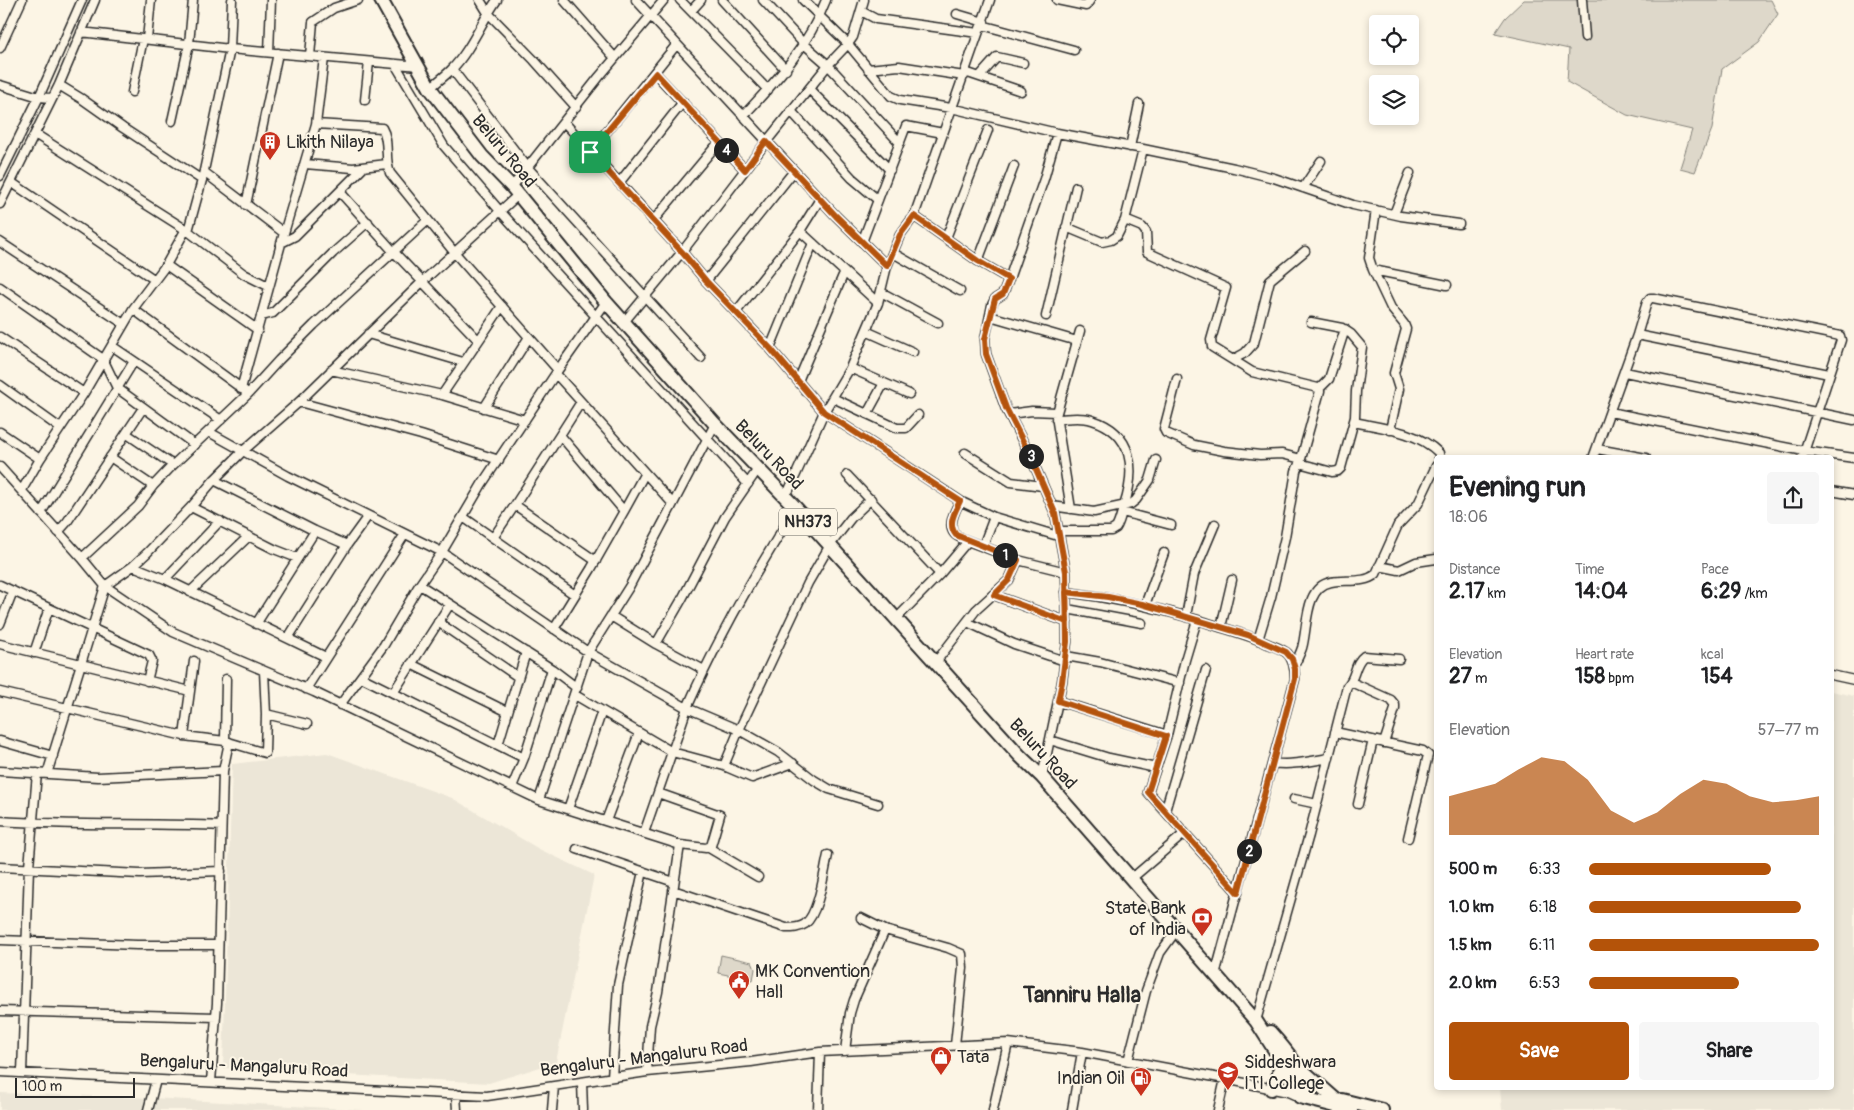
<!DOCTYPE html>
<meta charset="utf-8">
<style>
:root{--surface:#fff;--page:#f6f6f6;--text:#202124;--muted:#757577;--accent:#b45309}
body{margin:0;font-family:Pangolin,sans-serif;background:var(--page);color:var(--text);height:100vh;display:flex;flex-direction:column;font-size:19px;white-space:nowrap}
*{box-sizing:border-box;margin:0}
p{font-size:16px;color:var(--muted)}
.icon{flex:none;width:28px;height:28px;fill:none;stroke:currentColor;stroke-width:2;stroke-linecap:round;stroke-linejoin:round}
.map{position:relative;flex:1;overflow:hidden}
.side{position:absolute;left:1434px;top:455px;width:400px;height:635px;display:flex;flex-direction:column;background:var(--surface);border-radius:5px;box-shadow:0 2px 8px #0003}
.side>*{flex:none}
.tools{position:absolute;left:1369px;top:15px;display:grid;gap:10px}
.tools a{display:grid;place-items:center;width:50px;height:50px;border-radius:5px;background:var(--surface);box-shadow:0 2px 8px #0003;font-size:25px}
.scale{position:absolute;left:15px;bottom:12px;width:120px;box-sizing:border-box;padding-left:5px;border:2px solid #2b2b2b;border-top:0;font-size:14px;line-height:18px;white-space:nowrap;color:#2b2b2b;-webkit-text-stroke:4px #fcf5e5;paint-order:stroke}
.pin{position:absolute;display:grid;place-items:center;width:42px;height:42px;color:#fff;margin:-21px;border-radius:10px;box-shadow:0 2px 8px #0006}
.km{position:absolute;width:25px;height:25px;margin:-12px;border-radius:50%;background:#222;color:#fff;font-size:14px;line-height:25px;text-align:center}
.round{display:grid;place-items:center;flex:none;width:52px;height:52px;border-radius:5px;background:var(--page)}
.overview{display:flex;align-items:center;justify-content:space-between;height:85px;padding:0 15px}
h1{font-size:28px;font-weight:700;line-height:38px}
.figures{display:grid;grid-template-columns:repeat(3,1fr);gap:8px;height:85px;padding:5px 15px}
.figures div{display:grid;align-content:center}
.figures b{font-size:21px;font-weight:700}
.figures small{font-size:14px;font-weight:400}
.figures p{font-size:14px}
.chart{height:140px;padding:10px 15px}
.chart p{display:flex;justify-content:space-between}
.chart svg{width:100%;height:90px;margin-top:5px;fill:var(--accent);opacity:.7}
.button{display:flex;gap:10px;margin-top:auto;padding:10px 15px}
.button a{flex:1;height:58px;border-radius:5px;background:var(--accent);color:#fff;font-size:20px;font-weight:700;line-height:58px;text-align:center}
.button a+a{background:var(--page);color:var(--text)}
ul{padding:0 15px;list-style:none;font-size:16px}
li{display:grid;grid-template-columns:80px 60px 1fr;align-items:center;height:38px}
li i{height:12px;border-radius:6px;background:var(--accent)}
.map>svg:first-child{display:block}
.built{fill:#ece6d7}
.green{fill:#ded8ca;stroke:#84827a}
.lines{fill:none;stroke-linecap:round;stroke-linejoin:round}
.minor-casing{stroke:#2b2b2b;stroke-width:11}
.highway-casing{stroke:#2b2b2b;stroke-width:16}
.minor{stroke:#fcf5e5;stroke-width:8}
.highway{stroke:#fcf5e5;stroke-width:12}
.route-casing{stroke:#fff;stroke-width:10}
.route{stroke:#b45309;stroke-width:6}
.labels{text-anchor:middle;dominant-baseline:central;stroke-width:4;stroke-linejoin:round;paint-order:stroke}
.shield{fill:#fcf5e5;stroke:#6a6863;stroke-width:1}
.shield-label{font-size:16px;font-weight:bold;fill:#2b2b2b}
.poi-label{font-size:18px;fill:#2b2b2b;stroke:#fcf5e5;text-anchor:start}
.street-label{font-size:18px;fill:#2b2b2b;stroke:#fcf5e5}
.district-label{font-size:22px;font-weight:bold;fill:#2b2b2b;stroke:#fcf5e5}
</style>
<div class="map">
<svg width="1854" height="1110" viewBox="0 0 1854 1110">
<rect width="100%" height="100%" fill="#fcf5e5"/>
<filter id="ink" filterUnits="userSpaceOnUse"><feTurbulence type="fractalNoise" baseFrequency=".02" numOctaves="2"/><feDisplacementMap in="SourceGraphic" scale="10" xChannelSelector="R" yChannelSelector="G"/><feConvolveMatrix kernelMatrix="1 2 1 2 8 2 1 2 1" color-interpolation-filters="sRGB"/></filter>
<g filter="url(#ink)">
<path class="built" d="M1831,691L1854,696V1110H1502L1500,1088H1831Z
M327,753L452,798L539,849L594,875L556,1062L489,1083L223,1068L232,764Z
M0,1093L152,1098L365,1110H0Z"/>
<path class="green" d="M1524,0H1771L1778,14L1759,42L1722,69L1712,129L1695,172L1680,168L1692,130L1627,115L1567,82L1569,49L1495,33L1505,18Z
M721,955L752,962L755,969L753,980L718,973Z"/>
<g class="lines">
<g class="minor-casing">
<path id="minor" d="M480,0L488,13L534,60L576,107
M564,0L615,58
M636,0L836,216L887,266
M680,0L768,90
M722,0L786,70
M763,0L804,44L828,65L900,143
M803,0L848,44L891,96L900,100L951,108L1057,133L1143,149L1234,168L1274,178L1353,205L1401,216L1459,224
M1057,0L1086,6L1090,0
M1582,0L1585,37
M691,11L701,0
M861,11L876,19L978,33
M957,14L984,22
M982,25L1074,50
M81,32L230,49L419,66
M147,39L151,0
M0,48L22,0
M269,52L271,0
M310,56L313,22L334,8L358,0
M395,64L444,146L500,211L748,484
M452,69L528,168L701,358
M868,69L899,66L964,76
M965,72L1021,91
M655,73L745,170
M980,76L997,57L1023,63
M0,85L39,97L52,98
M59,85L82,99L123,128L202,180
M430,88C437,82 445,76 451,70C471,50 481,22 497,0
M809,89L890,170
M132,92L143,39
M365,100L369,62
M791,111L852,178L878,200
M743,116C777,80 808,47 826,0
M172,121L189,44L193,0
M564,122L682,252L706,281L770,348L824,412L962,502L994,517L1058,536
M316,124L382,128C390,141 384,159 390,173L428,220
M35,134L188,231L244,274L268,286
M1130,147L1139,104
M590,152L677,44
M305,164L353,168L387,164
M204,172L284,233L316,124L324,58
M0,176L39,97L82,0
M11,182L155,280
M619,183L683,102
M512,187L599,77L664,0
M1303,188L1321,161
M340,192L393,251L478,340
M0,204L59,85L95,0
M246,205L278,53
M1376,210L1369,258L1373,270L1447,285
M1394,214L1410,173
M914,216L978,261L1009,279
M1125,220L1142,227L1146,232L1147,252L1226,288L1211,340L1212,347L1252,372L1318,388L1320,391L1301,459L1296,471L1285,537L1271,597L1258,640
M653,221L719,142
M1066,227L1102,242L1111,240L1117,236L1125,220L1143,149
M188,231L202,180L230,49L232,0
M800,231L820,199
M946,238L988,130
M0,242L124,324
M862,242L906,126L943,133
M281,243L295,236L364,167
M893,253L960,291
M978,261L1014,166
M166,265L258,330
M1373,270L1391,308L1404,324L1406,329L1394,373L1399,389L1390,430
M706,281L794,171
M0,287L103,359L117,388L195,445
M881,292L938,323
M133,309L245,391
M736,312L800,231L878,303
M261,316L273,313L333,253L368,222
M990,316L1077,341
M1046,316L1076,187
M624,322L682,252L767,141L828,65L848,44L853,37L864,0
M866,331L913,352
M368,334L463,362
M1637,335L1829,374
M0,337L84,393
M112,346L221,420
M770,348L813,243
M1234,359L1245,353L1254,343L1270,280L1305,251
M850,368L909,394
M331,370L442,395L525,420
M558,370L454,252L428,220L314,325L279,360L248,394L173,465L153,486L138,506L82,558L105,586L173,632L314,692L539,800L680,845L658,992L650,1026L647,1072
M1625,372L1854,420
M556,374L673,504L715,424
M1177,379L1164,429L1166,433L1194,445L1224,451L1260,455L1282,454L1301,459
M798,381L844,273
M0,385L60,428
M241,389L284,233
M1319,389L1329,379L1345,329
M442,395L502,306
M833,398L897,428H906L918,415
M299,402L421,435L499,460
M484,408L529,337
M1610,412L1804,451L1854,458
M867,414L884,383
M1009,414L1032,411L1056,412
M1056,419C1067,419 1081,416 1092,420C1134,433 1136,470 1124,506C1121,513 1120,522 1116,528L1111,531H1057
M1354,422C1382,428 1417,431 1439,453V458
M0,432L40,459
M209,432L243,451L299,402L423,281L518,195
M127,434L173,465
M1597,449L1646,458
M965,453L1011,482L1043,486
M110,457L153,486
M1593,458L1637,335L1647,302L1650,298H1653L1840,336L1841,340L1802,458
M1299,463L1332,472L1338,471L1341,468L1355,417L1356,391L1362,347L1351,334L1342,328L1311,322
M0,467L82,558
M847,475L940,574
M214,480L315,531L347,545
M22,490L40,459L84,393L133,309L166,265L186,229
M1831,491L1854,495
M783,495L789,490L824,412L850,368L878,303L887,266L900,235L914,216L990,0
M960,501C956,509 947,524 954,533C956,537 964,539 968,541
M515,505L560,435
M1052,506L1094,512L1131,504L1136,500L1150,480L1156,460
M191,507L274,549L297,558
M1071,509L1056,416L1080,331
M624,511L645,473
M1122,512L1171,525
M41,513L134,361
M463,517L575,595
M58,532L67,522L143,408
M493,538L515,505L596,561
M983,546L994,517
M133,566L165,579L326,657
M1379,566L1399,570L1416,562L1436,559
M165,579L220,521
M0,585L149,655L152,661L147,681
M420,585L552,669L577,688
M190,592L249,536
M1066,592C1115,598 1159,608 1205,622C1225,629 1245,634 1264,642C1271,646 1282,648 1288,654C1294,661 1295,670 1295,679L1215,975
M994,595L1067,622
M1145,605L1164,553
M1067,609L1142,623
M611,616L656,644L704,670
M1186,616L1194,574L1215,524
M896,619L940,574L968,541L1018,560L1066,572
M1197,620L1185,660L1167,735L1148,792L1238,893
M438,622L518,677
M967,622L1014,644L1065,661
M0,624L13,591
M256,624L315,531
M1221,627L1232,580
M554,629L591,569L624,511L560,435L581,402
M288,638L347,545L368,516
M0,644L190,691
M656,644L682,599L725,517L758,469
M34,653L49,608
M1066,656L1100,662L1180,683
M935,663L976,610L1009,580L1018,560
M411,664L508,712
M1294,666C1297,660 1300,654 1302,648C1308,628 1304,587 1331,582C1346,579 1364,584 1376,574L1398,525L1418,504L1436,466
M1831,675L1854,680
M361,677L524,758
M226,679L225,741L265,753L266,714L264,671
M1351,682L1391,700L1395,705V709L1384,743
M306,689L405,534
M0,692L184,736L225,741
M393,693L450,604
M575,695L672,752L687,708L739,730L778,752L814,780L829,789L878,804
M1058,701L1167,735
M340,705L384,645L418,587L442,552L482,484L558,370L606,302
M266,714L307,724
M1335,732L1423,751L1428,755L1408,838
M184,736L194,661
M1050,740L1109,758L1156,768
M0,741L53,756
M498,745L526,652
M1273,763C1291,766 1311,761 1329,758
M724,766L739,730L808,583L830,545L851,518L871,499
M0,771L98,777L223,771L217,1003L211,1082
M223,771L229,742
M47,774L105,586L133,566L147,553L191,507L214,480L243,451L288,476L442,552L588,652L687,708C717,640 756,571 796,508
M1042,777L1062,682L1067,642L1066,572L1055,513L1029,453L1006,409L986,354L985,339L992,305L995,299L1003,294L1009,279L1044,179L1057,133
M512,787L524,758L552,669
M658,793L720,815L711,846L706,848L680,845
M1294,799L1317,804
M539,800L588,652L629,587L673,504
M1358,804L1373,740
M568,809L602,711
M1165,811L1206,670
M0,821C73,826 147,823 221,826
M606,821L639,733
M644,833L672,752L724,766L752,778L793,763
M709,848L758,877
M577,849L674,882
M0,867L140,874L221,871
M1131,879L1185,833
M673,890L786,928C793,928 799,928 805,924C819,913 824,872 828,855
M861,918L885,930L948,948L962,954L963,968L955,1045
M0,940L137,945H218
M0,1011L216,1017
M1256,1021L1309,835L1347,686C1356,678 1354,663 1364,656L1399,659
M845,1051L850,1013L854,1000L885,930
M1128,1061L1146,991L1160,953L1176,931
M0,1072L487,1096L647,1072L751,1062L820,1052L1008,1043L1082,1052L1225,1079L1288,1092L1299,1097
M22,1073L29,867L37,773
M612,1077L618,985L643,871
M582,1082L583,1110
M456,1094L457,1110
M148,1110L156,1080
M552,1110L554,1086
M818,1110L820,1052
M993,1110L1008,1043
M1072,1110L1082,1052
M1218,1110L1225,1079"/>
</g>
<g class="highway-casing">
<path id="highway" d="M381,0L430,88L482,156L512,187L606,302L715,424L796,508L1020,756L1042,777L1256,1021L1281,1060L1300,1097L1351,1110
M1270,1032C1288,1052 1304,1071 1309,1099
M1300,1068L1334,1098
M1271,1089L1278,1079L1281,1060
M1342,1100L1382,1110"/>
</g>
<use href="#minor" class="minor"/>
<use href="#highway" class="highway"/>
</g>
</g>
<g class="lines" filter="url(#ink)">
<g class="route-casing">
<path id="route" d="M590,152L682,252L706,281L770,348L824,412L960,501C955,512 947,524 956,535L1018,560L1009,580L994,595L1067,622L1066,592L1108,597L1142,604L1248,635L1286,652L1292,659L1295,669V679L1238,893L1148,792L1166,736L1058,701L1062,682L1067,642L1066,572L1055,513L1029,453L1006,408L986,354L985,339L995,299L1003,294L1009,279L978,261L914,216L900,235L887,266L836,216L766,141L745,170L656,73L590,152"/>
</g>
<use href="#route" class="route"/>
</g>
<defs>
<g id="building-pin" transform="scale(1.125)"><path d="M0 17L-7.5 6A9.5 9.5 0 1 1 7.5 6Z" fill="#c8321e" stroke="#fcf5e5"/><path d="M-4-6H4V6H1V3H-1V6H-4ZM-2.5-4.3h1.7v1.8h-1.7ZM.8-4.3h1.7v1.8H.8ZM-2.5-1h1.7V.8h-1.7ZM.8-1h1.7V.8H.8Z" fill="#fff"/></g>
<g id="bank-pin" transform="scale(1.125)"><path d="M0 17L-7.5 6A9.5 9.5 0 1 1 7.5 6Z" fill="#c8321e" stroke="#fcf5e5"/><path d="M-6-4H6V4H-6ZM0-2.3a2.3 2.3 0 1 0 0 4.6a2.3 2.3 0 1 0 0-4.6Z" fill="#fff"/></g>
<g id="civic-pin" transform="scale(1.125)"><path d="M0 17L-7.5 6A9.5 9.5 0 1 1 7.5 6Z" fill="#c8321e" stroke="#fcf5e5"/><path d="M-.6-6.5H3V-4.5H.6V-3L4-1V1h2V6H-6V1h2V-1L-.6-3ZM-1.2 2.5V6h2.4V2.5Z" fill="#fff"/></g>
<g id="shop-pin" transform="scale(1.125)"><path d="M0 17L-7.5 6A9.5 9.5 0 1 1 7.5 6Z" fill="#c8321e" stroke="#fcf5e5"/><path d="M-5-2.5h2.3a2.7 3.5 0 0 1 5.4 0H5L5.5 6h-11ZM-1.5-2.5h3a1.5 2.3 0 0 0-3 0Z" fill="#fff"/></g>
<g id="university-pin" transform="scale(1.125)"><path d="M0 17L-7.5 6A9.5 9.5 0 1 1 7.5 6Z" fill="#c8321e" stroke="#fcf5e5"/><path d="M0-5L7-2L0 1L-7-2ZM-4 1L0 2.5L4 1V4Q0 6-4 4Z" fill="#fff"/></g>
<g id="fuel-pin" transform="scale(1.125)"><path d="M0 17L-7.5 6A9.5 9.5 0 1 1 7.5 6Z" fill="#c8321e" stroke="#fcf5e5"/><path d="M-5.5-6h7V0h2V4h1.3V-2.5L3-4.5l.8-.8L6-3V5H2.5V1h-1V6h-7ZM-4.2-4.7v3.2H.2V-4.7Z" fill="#fff"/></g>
</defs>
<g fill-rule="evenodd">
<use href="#building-pin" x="270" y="142"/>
<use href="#bank-pin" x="1202" y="918"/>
<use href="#civic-pin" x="739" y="981"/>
<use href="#shop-pin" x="941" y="1057"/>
<use href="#university-pin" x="1228" y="1072"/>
<use href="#fuel-pin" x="1141" y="1078"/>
</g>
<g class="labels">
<rect class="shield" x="779" y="508.5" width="58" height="27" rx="4"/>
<g class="shield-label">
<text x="808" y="522">NH373</text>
</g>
<g class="poi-label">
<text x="286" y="142">Likith Nilaya</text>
<text x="1186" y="908" text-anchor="end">State Bank<tspan x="1186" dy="21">of India</tspan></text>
<text x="755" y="971">MK Convention<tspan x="755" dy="21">Hall</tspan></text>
<text x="957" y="1057">Tata</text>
<text x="1244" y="1062">Siddeshwara<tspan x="1244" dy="21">ITI College</tspan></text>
<text x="1125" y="1078" text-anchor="end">Indian Oil</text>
</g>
<g class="street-label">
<text transform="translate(504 151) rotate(50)">Beluru Road</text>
<text transform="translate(769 455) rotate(46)">Beluru Road</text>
<text transform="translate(1043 754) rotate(47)">Beluru Road</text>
<text transform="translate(644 1058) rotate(-7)">Bengaluru - Mangaluru Road</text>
<text transform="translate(244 1066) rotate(3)">Bengaluru - Mangaluru Road</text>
</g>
<g class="district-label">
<text x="1082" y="995">Tanniru Halla</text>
</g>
</g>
</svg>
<div class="tools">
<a><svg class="icon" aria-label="locate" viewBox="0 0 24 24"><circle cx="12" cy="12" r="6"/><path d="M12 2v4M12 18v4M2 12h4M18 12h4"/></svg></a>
<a><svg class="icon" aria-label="layers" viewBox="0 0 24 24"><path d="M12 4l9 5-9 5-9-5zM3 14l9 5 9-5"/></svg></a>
</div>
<div class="scale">100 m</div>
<div class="pin" style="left:590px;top:152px;background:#1e9e55"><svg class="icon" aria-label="arrive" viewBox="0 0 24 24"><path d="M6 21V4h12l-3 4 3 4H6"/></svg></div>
<b class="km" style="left:1005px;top:555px">1</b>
<b class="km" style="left:1249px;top:851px">2</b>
<b class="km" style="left:1031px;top:456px">3</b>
<b class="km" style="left:726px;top:150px">4</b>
<section class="side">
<div class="overview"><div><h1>Evening run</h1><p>18:06</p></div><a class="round"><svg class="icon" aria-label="share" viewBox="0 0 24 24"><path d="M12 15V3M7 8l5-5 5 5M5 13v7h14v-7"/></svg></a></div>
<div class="figures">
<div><p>Distance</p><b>2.17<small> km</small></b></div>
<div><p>Time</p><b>14:04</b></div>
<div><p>Pace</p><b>6:29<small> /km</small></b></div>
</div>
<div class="figures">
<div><p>Elevation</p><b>27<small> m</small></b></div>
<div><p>Heart rate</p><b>158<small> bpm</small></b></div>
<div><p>kcal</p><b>154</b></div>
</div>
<div class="chart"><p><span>Elevation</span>57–77 m</p>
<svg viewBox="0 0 160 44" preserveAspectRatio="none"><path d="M0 44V25L10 22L20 19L30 12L40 6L50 8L60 17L70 32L80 38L90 33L100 24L110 17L120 19L130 25L140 28L150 27L160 25V44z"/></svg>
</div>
<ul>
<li><b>500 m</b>6:33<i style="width:79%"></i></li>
<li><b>1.0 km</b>6:18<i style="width:92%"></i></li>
<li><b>1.5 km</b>6:11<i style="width:100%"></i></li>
<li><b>2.0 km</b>6:53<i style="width:65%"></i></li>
</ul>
<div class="button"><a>Save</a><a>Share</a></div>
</section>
</div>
